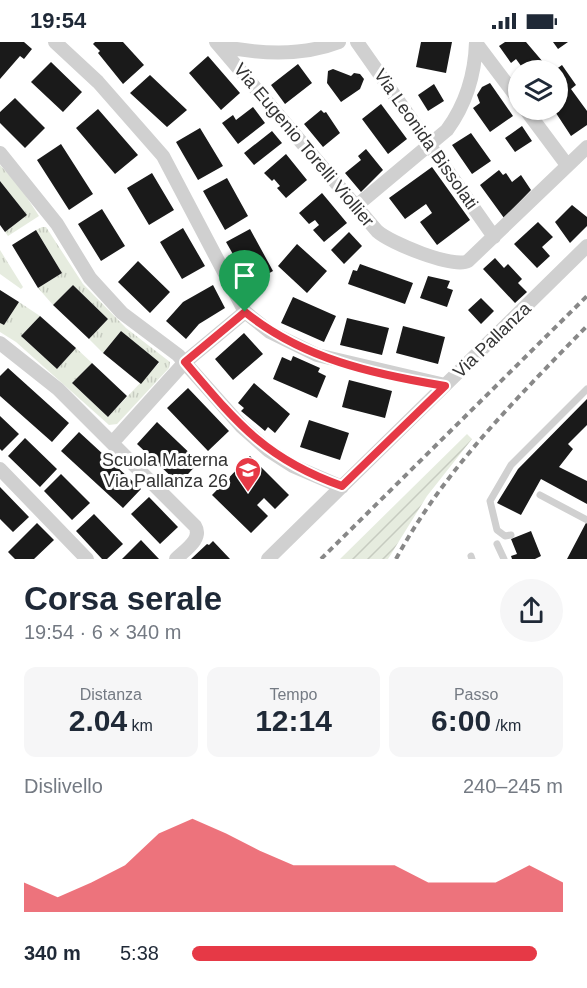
<!DOCTYPE html>
<html lang="it">
<meta charset="utf-8">
<style>
:root{--surface:#fff;--page:#f6f6f7;--text:#1f2937;--muted:#747a83;--accent:#e63946}
body{margin:0;font-family:Helvetica,sans-serif;background:var(--page);color:var(--text);height:100vh;display:flex;flex-direction:column;font-size:22px;white-space:nowrap}
*{box-sizing:border-box;margin:0}
p{font-size:20px;color:var(--muted)}
.icon{flex:none;width:33px;height:33px;fill:none;stroke:currentColor;stroke-width:2;stroke-linecap:round;stroke-linejoin:round}
.map{position:relative;height:517px;overflow:hidden}
.sheet{display:flex;flex-direction:column;background:var(--surface);flex:1}
.sheet>*{flex:none}
.controls{position:absolute;left:508px;top:18px;display:grid;gap:12px}
.controls a{display:grid;place-items:center;width:60px;height:60px;border-radius:50%;background:var(--surface);box-shadow:0 2px 4px #0004;font-size:30px}
.pin{position:absolute;display:grid;place-items:center;width:51px;height:51px;color:#fff;margin:-62px -26px;border-radius:50% 50% 50% 0;rotate:-45deg;box-shadow:0 0 6px #0007}
.pin .icon{rotate:45deg}
.round{display:grid;place-items:center;flex:none;width:63px;height:63px;border-radius:32px;background:var(--page)}
.headline{display:flex;align-items:center;justify-content:space-between;height:102px;padding:0 24px}
h1{font-size:33px;font-weight:800;line-height:45px}
.figures{display:grid;grid-template-columns:repeat(3,1fr);gap:9px;height:102px;padding:6px 24px}
.figures div{display:grid;align-content:center;border-radius:12px;background:var(--page);text-align:center}
.figures b{font-size:30px;font-weight:800}
.figures small{font-size:16px;font-weight:400}
.figures p{font-size:16px}
.chart{height:168px;padding:12px 24px}
.chart p{display:flex;justify-content:space-between}
.chart svg{width:100%;height:108px;margin-top:6px;fill:var(--accent);opacity:.7}
ul{padding:0 24px;list-style:none;font-size:20px}
li{display:grid;grid-template-columns:96px 72px 1fr;align-items:center;height:45px}
li i{height:15px;border-radius:8px;background:var(--accent)}
.status{display:flex;justify-content:space-between;align-items:center;height:42px;padding:0 30px;background:var(--surface);direction:ltr}
.status svg{height:16px;fill:currentColor}
.map>svg:first-child{display:block}
.grass{fill:url(#grass-tufts)}
.garden{fill:url(#garden-furrows)}
.building{fill:#1a1a1a}
.lines{fill:none;stroke-linecap:round;stroke-linejoin:round}
.service{stroke:#d0d0d0;stroke-width:7}
.minor{stroke:#d0d0d0;stroke-width:14}
.rail{stroke:#888;stroke-width:4;stroke-dasharray:6 4.5;stroke-linecap:butt}
.route-casing{stroke:#fff;stroke-width:12}
.route{stroke:#e63946;stroke-width:8}
.labels{text-anchor:middle;dominant-baseline:central;stroke-width:6;stroke-linejoin:round;paint-order:stroke}
.street-label{font-size:18px;fill:#333;stroke:#fff}
.poi-label{font-size:18px;fill:#333;stroke:#fff;text-anchor:end}
</style>
<div class="status"><b>19:54</b><svg viewBox="0 0 49 12"><path d="M0 12V9h3v3zM5 12V6h3v6zM10 12V3h3v9zM15 12V0h3v12zM26 1h20v11H26zM47 4h2v5h-2z"/></svg></div>
<div class="map">
<svg width="587" height="517" viewBox="0 0 587 517">
<defs>
<pattern id="grass-tufts" width="24" height="20" patternUnits="userSpaceOnUse" patternTransform="scale(1.5)"><rect width="24" height="20" fill="#e6ecdf"/><path d="M3 7l-1-3M5 7V3M7 7l1-3M15 17l-1-3M17 17v-4M19 17l1-3" fill="none" stroke="#c6cbc0"/></pattern>
<pattern id="garden-furrows" width="10" height="10" patternUnits="userSpaceOnUse" patternTransform="scale(1.5)"><rect width="10" height="10" fill="#e6ecdf"/><path d="M-1 1l2-2M0 10L10 0M9 11l2-2" fill="none" stroke="#c6cbc0"/></pattern>
</defs>
<rect width="100%" height="100%" fill="#fff"/>
<path class="grass" d="M0,123L20,145L39,174L8,194L5,190L27,173L0,139Z
M42,185H46L83,242L126,286L170,320L169,326L117,382L109,383L16,300L0,290V281L4,283L19,260L40,274L21,294L57,327L76,306L92,321L72,341L108,375L159,321L121,289L103,311L89,297L108,277L73,243L53,263L38,246L62,231L36,188Z
M0,208L23,245L21,247L0,232Z"/>
<path class="garden" d="M467,392L472,397L427,454L388,517H340Z"/>
<path class="building" d="M0,0H24L32,7L24,17L20,14L0,37Z
M95,0H123L144,23L123,42L98,11L100,9L93,2Z
M421,0H452L446,31L416,25Z
M505,0H526L543,20L531,28H524L516,17L511,21L499,4Z
M553,0H568L558,7Z
M208,14L240,51L221,68L189,31Z
M51,20L82,50L63,70L31,40Z
M298,22L312,41L285,62L271,43Z
M562,23L576,43L571,47L587,69V83L571,94L554,68H558V28H555Z
M333,27L351,34L354,31L360,32L364,37L360,47L341,60L327,41L328,29Z
M150,33L187,68L167,85L130,51Z
M490,41L513,74L490,90L473,66L480,61L477,53L482,45Z
M434,42L444,59L428,69L418,53Z
M15,56L45,86L25,106L0,81V70Z
M381,62L407,97L388,112L362,77Z
M253,65L265,81L238,102L222,81L233,73L236,78Z
M98,67L138,113L115,132L76,86Z
M321,68L324,71L326,70L340,91L323,105L304,82Z
M522,84L532,99L515,110L505,96Z
M200,86L223,124L198,138L176,100Z
M272,89L282,101L254,123L244,111Z
M471,91L491,119L472,132L452,103Z
M61,102L93,152L69,168L37,118Z
M366,107L383,128L361,150L345,131L361,118L358,114Z
M286,112L307,138L286,156L277,146L280,144L274,137L272,139L264,131Z
M432,125L470,178L437,203L420,180L432,171L426,162L405,177L389,156Z
M499,128L503,133L506,131L512,140L521,133L531,148L504,176L480,143Z
M152,131L174,168L149,183L127,146Z
M227,136L248,174L225,188L203,149Z
M0,139L27,173L5,190L0,183Z
M322,151L347,181L324,200L313,188L319,183L315,178L309,182L299,171Z
M572,163L587,175V184L570,201L555,180Z
M102,167L125,204L101,219L78,182Z
M538,180L553,195L542,205L550,214L537,226L514,202Z
M183,186L205,224L182,237L160,200Z
M250,187L273,229L250,242L226,200Z
M36,188L62,231L38,246L12,203Z
M349,190L362,204L344,222L331,208Z
M297,202L327,229L307,251L278,224Z
M495,216L504,226L508,222L522,237L518,241L527,250L515,261L483,227Z
M138,219L170,250L150,271L118,240Z
M360,222L413,241L405,262L348,242L353,228L357,229Z
M428,234L450,239L447,246L453,248L447,265L420,256Z
M73,243L108,277L89,297L53,263Z
M213,243L225,266L199,282L186,297L166,279L183,260Z
M0,248L19,260L4,283L0,281Z
M293,255L336,274L324,300L281,281Z
M481,256L494,269L481,282L468,268Z
M40,274L76,306L57,327L21,294Z
M347,276L389,286L382,313L340,303Z
M403,284L445,295L438,322L396,311Z
M121,289L159,320L141,342L103,311Z
M244,291L263,312L233,338L215,317Z
M293,314L320,326L318,330L326,334L317,356L273,337L282,315L291,319Z
M92,321L127,354L108,375L72,341Z
M8,326L69,381L52,400L0,354V334Z
M349,338L392,349L385,376L342,365Z
M254,341L290,372L275,391L268,385L265,389L241,369L244,366L238,361Z
M188,346L229,389L208,409L167,366Z
M587,357V383L568,402L573,407L559,425L587,439V462L541,437L521,473L497,461L518,427Z
M0,374L19,392L2,409L0,407Z
M309,378L349,391L340,418L300,405Z
M157,380L199,420L179,442L137,402Z
M79,390L141,447L123,466L61,409Z
M25,396L57,427L40,445L8,414Z
M250,414L289,453L275,467L264,456L257,463L268,474L251,491L212,453Z
M61,432L90,461L72,478L44,449Z
M0,445L29,475L13,490L0,477Z
M149,455L178,485L160,502L131,472Z
M94,472L123,502L107,517H102L76,489Z
M587,479V517H567Z
M37,481L54,498L34,517H15L8,510Z
M531,489L541,514L535,517H512L511,514L517,512L511,497Z
M141,498L159,517H122Z
M213,499L230,517H191L207,502L209,503Z"/>
<g class="lines">
<path class="service" d="M540,453L587,478
M511,493L505,494L497,488L490,459L511,423L587,347
M497,502L504,517
M471,514L472,517"/>
<path class="minor" d="M55,0L98,40L163,114L245,270L270,290L317,313L445,343
M216,0L377,189C390,201 454,227 468,219L587,105
M357,0L494,195
M476,1L519,58
M220,4C259,12 301,15 339,0
M526,68L567,123
M0,111L57,182L90,236L122,271L178,313L242,385L268,408L293,424L342,445
M355,165L447,88C466,62 475,32 476,0
M0,301L58,347L195,484C203,497 185,508 176,517
M112,401L185,320L245,270
M0,427L87,517
M268,517L587,204"/>
<path class="rail" d="M321,517L587,254
M396,517C444,428 517,356 587,284"/>
</g>
<g class="lines">
<g class="route-casing">
<path id="route" d="M245,270C303,317 373,332 445,344L342,444C265,417 236,380 185,320Z"/>
</g>
<use href="#route" class="route"/>
</g>
<defs>
<g id="school-pin" transform="scale(1.35)"><path d="M0 17L-7.5 6A9.5 9.5 0 1 1 7.5 6Z" fill="#e63946" stroke="#fff"/><path d="M0-5L7-2L0 1L-7-2ZM-4 1L0 2.5L4 1V4Q0 6-4 4Z" fill="#fff"/></g>
</defs>
<g fill-rule="evenodd">
<use href="#school-pin" x="248" y="428"/>
</g>
<g class="labels">
<g class="street-label">
<text transform="translate(426 97) rotate(55)">Via Leonida Bissolati</text>
<text transform="translate(304 103) rotate(50)">Via Eugenio Torelli Viollier</text>
<text transform="translate(492 298) rotate(-44)">Via Pallanza</text>
</g>
<g class="poi-label">
<text x="228" y="418">Scuola Materna<tspan x="228" dy="21">Via Pallanza 26</tspan></text>
</g>
</g>
</svg>
<div class="controls">
<a><svg class="icon" aria-label="layers" viewBox="0 0 24 24"><path d="M12 4l9 5-9 5-9-5zM3 14l9 5 9-5"/></svg></a>
</div>
<div class="pin" style="left:245px;top:270px;background:#1e9e55"><svg class="icon" aria-label="arrive" viewBox="0 0 24 24"><path d="M6 21V4h12l-3 4 3 4H6"/></svg></div>
</div>
<section class="sheet">
<div class="headline"><div><h1>Corsa serale</h1><p>19:54 · 6 × 340 m</p></div><a class="round"><svg class="icon" aria-label="share" viewBox="0 0 24 24"><path d="M12 15V3M7 8l5-5 5 5M5 13v7h14v-7"/></svg></a></div>
<div class="figures">
<div><p>Distanza</p><b>2.04<small> km</small></b></div>
<div><p>Tempo</p><b>12:14</b></div>
<div><p>Passo</p><b>6:00<small> /km</small></b></div>
</div>
<div class="chart"><p><span>Dislivello</span>240–245 m</p>
<svg viewBox="0 0 160 44" preserveAspectRatio="none"><path d="M0 44V32L10 38L20 32L30 25L40 12L50 6L60 12L70 19L80 25L90 25L100 25L110 25L120 32L130 32L140 32L150 25L160 32V44z"/></svg>
</div>
<ul>
<li><b>340 m</b>5:38<i style="width:93%"></i></li>
</ul>
</section>
